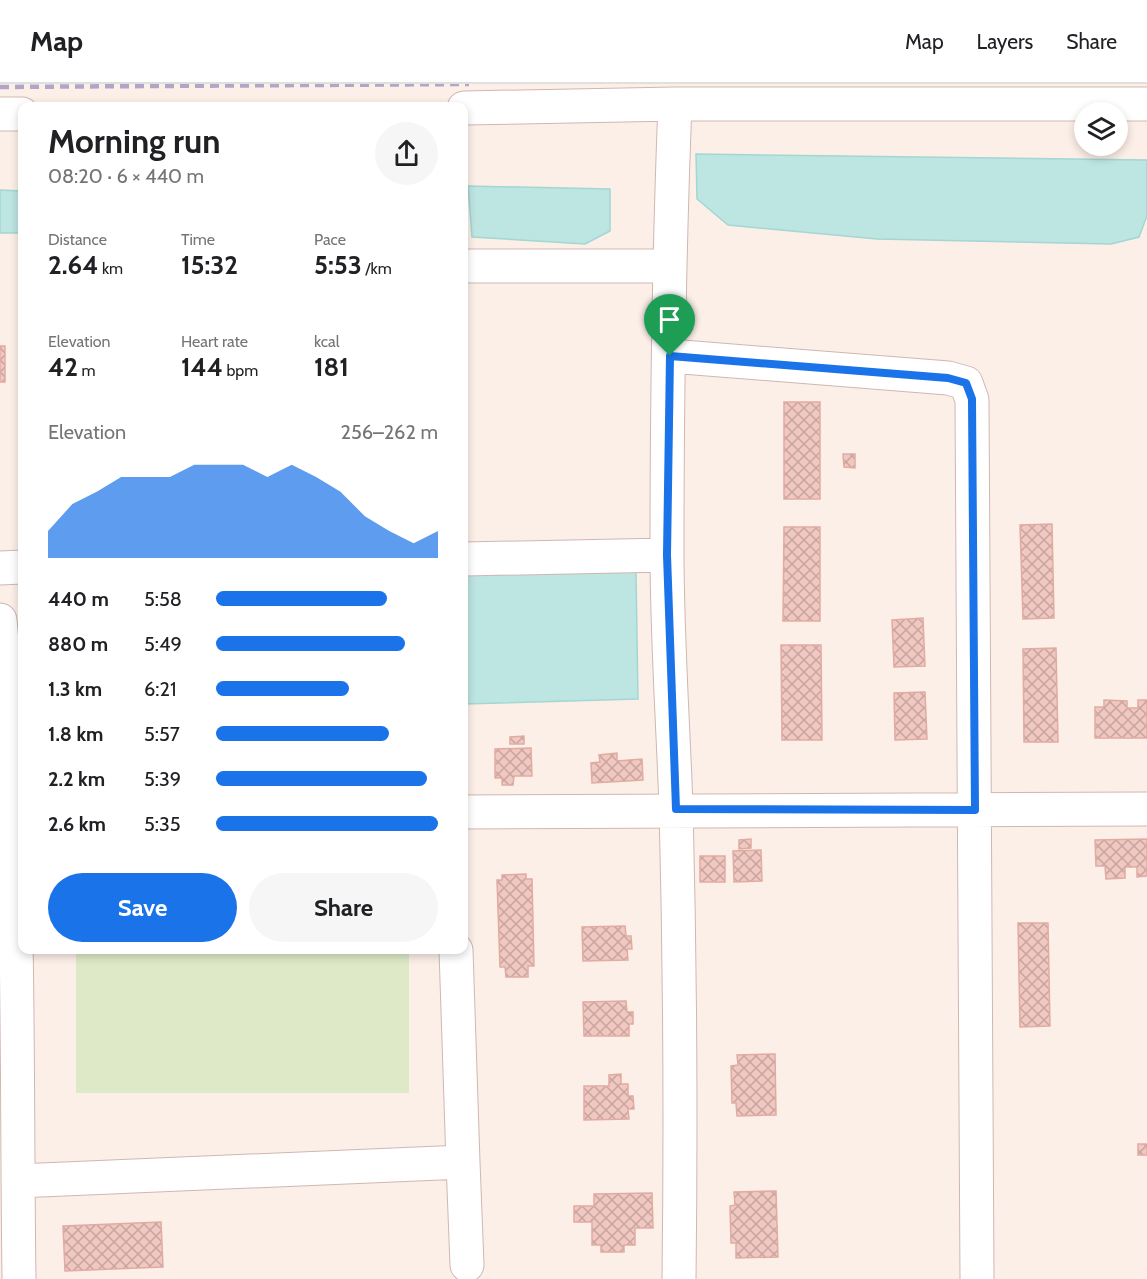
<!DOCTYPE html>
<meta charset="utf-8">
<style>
:root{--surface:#fff;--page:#f6f6f6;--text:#202124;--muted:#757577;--line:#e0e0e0;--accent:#1a73e8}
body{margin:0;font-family:Cabin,sans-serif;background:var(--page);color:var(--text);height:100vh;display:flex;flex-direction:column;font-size:22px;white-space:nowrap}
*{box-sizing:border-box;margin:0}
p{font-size:20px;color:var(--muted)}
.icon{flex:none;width:33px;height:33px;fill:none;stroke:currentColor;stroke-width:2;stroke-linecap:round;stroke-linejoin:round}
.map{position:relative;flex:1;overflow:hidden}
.panel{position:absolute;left:18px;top:18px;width:450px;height:852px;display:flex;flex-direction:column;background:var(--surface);border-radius:12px;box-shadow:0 3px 9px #0003}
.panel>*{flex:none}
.fabs{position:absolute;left:1074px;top:18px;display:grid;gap:12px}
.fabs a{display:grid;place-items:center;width:54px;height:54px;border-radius:50%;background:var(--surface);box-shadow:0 3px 9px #0003;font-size:30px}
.pin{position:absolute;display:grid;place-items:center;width:51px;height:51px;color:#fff;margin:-62px -26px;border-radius:50% 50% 50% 0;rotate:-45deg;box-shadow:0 0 6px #0007}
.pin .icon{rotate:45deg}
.round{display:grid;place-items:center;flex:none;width:63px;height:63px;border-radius:32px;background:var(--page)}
.summary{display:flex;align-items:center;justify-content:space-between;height:102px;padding:0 30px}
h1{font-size:33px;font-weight:700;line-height:45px}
.figures{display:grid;grid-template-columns:repeat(3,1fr);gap:9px;height:102px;padding:6px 30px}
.figures div{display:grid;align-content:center}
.figures b{font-size:26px;font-weight:700}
.figures small{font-size:16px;font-weight:400}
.figures p{font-size:16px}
.chart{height:168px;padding:12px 30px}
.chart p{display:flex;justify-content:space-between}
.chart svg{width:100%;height:108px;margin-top:6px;fill:var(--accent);opacity:.7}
.cta{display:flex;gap:12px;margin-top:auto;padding:12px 30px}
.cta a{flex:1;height:69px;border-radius:36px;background:var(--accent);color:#fff;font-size:24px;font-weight:700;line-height:69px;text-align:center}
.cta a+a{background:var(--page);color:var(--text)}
ul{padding:0 30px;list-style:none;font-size:20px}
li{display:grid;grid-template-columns:96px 72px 1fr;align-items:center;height:45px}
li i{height:15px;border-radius:8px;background:var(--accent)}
header{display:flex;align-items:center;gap:36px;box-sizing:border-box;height:84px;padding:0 30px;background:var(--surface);border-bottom:2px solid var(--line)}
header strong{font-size:28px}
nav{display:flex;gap:33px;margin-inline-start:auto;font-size:21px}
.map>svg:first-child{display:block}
.green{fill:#dde9c7}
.water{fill:#bde5e1;stroke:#a4d6d2;stroke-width:1.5}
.building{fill:url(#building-cross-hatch);stroke:#e2aba2;stroke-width:1.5}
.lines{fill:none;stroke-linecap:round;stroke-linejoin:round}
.minor-casing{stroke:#d0b7b1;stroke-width:35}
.minor{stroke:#fff;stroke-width:33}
.rail{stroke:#b0a6c6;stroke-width:4.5;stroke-dasharray:9 6;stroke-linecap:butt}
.route-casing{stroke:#fff;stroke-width:12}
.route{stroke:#1a73e8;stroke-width:8}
</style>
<header>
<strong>Map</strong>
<nav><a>Map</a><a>Layers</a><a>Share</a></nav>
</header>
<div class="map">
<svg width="1147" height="1195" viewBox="0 0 1147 1195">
<defs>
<pattern id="building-cross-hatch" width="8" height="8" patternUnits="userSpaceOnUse" patternTransform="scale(1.5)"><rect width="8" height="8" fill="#f0c8c1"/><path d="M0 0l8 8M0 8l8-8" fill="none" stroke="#c7a59f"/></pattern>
</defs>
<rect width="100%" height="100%" fill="#fcefe8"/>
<path class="green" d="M76,866H409V1009H76Z"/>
<path class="water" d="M696,70L1147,76V132L1139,153L1111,160L877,155L728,141L697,115Z
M468,102L610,105V147L585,160L472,153Z
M0,106L22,107V149H0Z
M636,488L638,615L464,620V491Z"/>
<path class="building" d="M0,262H5V298H0Z
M784,318H820V415H784Z
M843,370H855V384L844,383Z
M1052,440L1054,534L1023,535L1020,441Z
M784,443H820V537H783Z
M923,534L925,582L894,583L892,536Z
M781,561H821L822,656H782Z
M1056,564L1058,658H1024L1023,565Z
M925,608L927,655L895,656L894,609Z
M1104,616L1127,617V624H1138V616H1147V654H1095V623H1104Z
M524,652V660H510V653Z
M531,664L532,692H514L513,701H502V694H495V665Z
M617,669V677L642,675L643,696L592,699L591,679L600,678L599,671Z
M751,755V764L739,765V756Z
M1147,755V792L1137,793V783H1125V794L1106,795L1105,782H1096L1095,756Z
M761,766L762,797L734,798L733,767Z
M700,772H725V798H700Z
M526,790V795H532L534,882H528V893H506L505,883H500L497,796H502V791Z
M1018,839H1048L1050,942L1020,943Z
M625,842L626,852H631L632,865H627L628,876L583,877L582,843Z
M626,917L627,928H633V940H629V952H584L583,918Z
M775,970L776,1031L737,1032L736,1019H732L731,982L738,981L737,971Z
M621,990V1000H628V1012H633L634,1025H628L629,1035L584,1036V1002H609V991Z
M1138,1060H1147V1071H1138Z
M776,1107L778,1173L736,1174V1159H731L730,1122L735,1121L734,1108Z
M652,1109L653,1144H635V1161H624V1168H601V1161H592V1138H574V1122H594V1110Z
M161,1138L163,1183L65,1187L63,1142Z"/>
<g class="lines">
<g class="minor-casing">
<path id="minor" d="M675,20C669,170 667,319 667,469C667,553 673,638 676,723C680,880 681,1037 679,1195
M464,24L675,20H1147
M0,30H22
M464,182H668
M670,272L948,294L966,299L972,316L977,1195
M464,475L667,471
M0,484L22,483
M0,536C21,755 16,975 19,1195
M464,728L1147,725
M456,866L463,1078
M18,1097L463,1078L467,1181"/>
</g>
<use href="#minor" class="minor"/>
<path class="rail" d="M0,3L469,0"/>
</g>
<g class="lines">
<g class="route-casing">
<path id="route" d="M670,272L948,294L966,299L972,315L975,726L676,725L667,471Z"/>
</g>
<use href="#route" class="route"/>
</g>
</svg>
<div class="fabs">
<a><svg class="icon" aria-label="layers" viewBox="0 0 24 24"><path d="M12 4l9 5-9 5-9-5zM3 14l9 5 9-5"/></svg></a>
</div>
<div class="pin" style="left:670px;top:272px;background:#1e9e55"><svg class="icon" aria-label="arrive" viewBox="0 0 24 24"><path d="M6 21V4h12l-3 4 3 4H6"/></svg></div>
<section class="panel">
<div class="summary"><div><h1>Morning run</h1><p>08:20 · 6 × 440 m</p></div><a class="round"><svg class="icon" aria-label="share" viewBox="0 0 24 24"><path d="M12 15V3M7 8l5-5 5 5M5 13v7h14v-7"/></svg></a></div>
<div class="figures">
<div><p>Distance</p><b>2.64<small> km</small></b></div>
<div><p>Time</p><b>15:32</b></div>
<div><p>Pace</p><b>5:53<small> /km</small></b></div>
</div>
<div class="figures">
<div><p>Elevation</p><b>42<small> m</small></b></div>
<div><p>Heart rate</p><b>144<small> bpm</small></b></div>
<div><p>kcal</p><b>181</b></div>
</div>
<div class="chart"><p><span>Elevation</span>256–262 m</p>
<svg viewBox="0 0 160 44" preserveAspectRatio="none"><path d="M0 44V33L10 22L20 17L30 11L40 11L50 11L60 6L70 6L80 6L90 11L100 6L110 11L120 17L130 27L140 33L150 38L160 33V44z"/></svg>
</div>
<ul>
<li><b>440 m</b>5:58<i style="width:77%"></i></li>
<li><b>880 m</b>5:49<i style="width:85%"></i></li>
<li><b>1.3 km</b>6:21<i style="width:60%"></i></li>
<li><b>1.8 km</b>5:57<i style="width:78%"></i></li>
<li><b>2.2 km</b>5:39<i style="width:95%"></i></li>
<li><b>2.6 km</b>5:35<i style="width:100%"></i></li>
</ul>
<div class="cta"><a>Save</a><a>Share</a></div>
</section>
</div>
